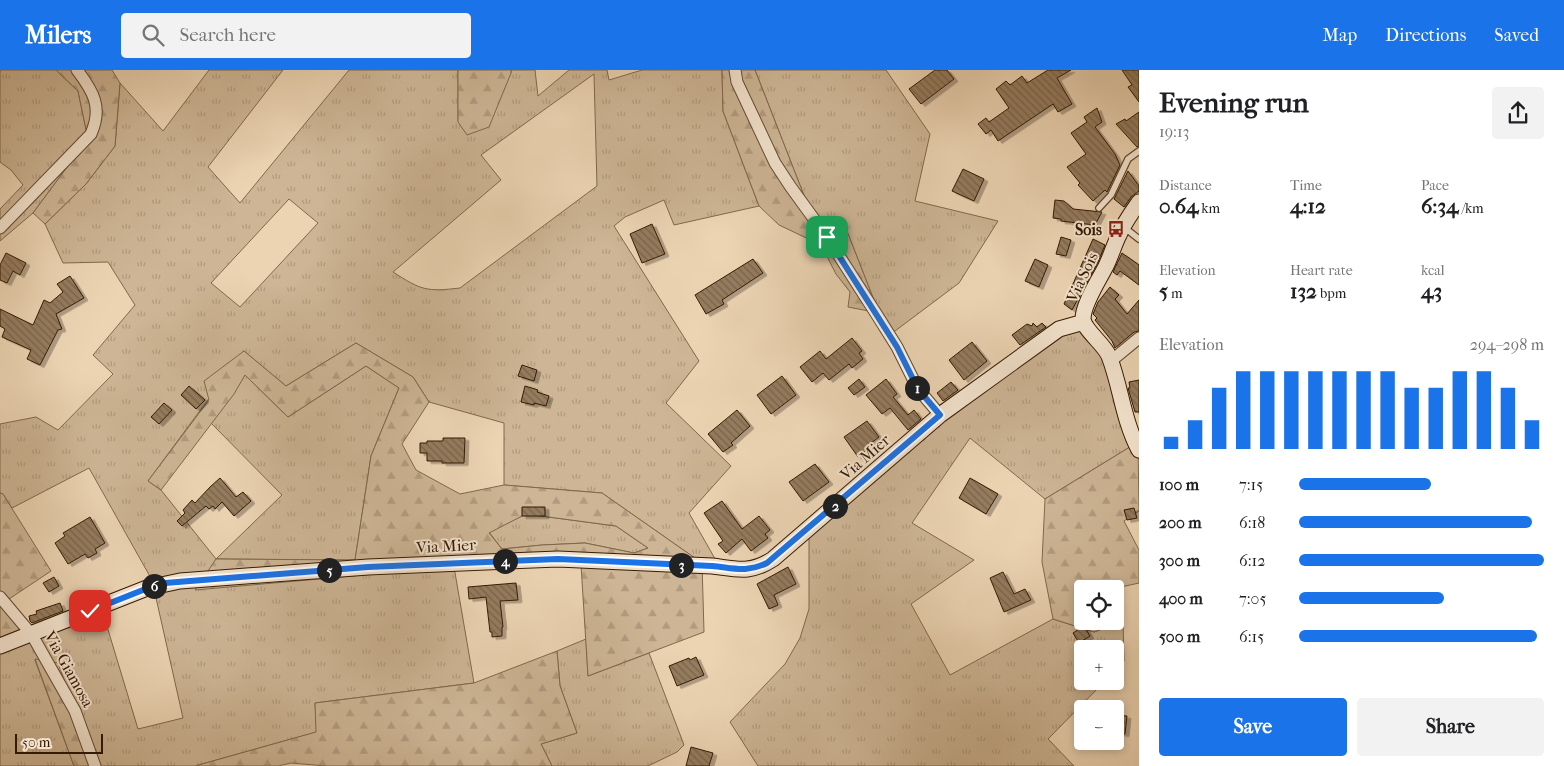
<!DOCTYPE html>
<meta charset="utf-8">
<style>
:root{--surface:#fff;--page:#f2f2f2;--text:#202124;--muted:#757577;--accent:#1a73e8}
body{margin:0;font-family:"IM FELL French Canon",serif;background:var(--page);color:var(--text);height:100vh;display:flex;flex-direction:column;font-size:19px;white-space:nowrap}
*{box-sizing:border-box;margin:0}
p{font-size:16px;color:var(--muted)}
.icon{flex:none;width:28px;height:28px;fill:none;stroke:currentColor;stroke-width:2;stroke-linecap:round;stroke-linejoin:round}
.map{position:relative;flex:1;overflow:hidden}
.panel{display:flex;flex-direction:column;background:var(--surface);width:425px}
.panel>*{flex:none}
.controls{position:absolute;left:1074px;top:510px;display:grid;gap:10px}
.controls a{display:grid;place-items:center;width:50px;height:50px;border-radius:5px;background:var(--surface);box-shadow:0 2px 8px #0003;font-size:25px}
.scale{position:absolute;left:15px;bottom:12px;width:88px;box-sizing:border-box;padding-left:5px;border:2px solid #351b01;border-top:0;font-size:14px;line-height:18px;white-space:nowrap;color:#351b01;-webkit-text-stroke:4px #f3e3ce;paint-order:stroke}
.pin{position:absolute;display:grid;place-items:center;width:42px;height:42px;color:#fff;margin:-21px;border-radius:10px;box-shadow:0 2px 8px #0006}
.km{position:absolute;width:25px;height:25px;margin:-12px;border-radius:50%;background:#222;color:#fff;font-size:14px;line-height:25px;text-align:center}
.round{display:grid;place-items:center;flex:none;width:52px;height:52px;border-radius:5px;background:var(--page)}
.head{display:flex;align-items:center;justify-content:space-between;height:85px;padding:0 20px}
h1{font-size:28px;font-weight:700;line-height:38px}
.figures{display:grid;grid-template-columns:repeat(3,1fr);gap:8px;height:85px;padding:5px 20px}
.figures div{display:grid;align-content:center}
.figures b{font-size:21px;font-weight:700}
.figures small{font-size:14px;font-weight:400}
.figures p{font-size:14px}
.chart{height:140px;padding:10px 20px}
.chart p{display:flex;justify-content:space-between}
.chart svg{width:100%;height:90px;margin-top:5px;stroke:var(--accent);stroke-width:6}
.cta{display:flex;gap:10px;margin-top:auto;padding:10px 20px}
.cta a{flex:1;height:58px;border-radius:5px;background:var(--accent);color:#fff;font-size:20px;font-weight:700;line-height:58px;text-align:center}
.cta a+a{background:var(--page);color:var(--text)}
ul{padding:0 20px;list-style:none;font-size:16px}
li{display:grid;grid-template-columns:80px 60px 1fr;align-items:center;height:38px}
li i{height:12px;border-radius:6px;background:var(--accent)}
header{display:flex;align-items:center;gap:30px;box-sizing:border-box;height:70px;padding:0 25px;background:var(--accent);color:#fff}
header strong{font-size:24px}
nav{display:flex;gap:28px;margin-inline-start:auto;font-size:18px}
.search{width:350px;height:45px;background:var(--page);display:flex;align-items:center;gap:12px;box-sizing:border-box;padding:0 18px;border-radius:5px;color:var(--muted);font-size:19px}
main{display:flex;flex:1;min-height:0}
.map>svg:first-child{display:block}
.grass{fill:url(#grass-tufts);stroke:#81684b;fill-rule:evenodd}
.forest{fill:url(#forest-firs);stroke:#81684b;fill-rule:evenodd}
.building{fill:url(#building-back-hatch);stroke:#351b01;filter:url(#shadow)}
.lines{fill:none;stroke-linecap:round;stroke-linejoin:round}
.lane-casing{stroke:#63492e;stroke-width:8}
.street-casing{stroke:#63492e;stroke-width:13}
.secondary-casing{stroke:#351b01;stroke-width:17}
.lane{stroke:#f3e3ce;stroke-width:5.5}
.street{stroke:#f3e3ce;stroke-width:11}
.secondary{stroke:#f3e3ce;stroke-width:15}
.route-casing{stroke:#fff;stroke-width:10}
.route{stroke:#1a73e8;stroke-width:6}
.labels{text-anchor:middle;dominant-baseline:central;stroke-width:4;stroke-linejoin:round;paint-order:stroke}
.poi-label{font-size:16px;font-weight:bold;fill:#351b01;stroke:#f3e3ce;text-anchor:end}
.street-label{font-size:16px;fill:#351b01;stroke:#f3e3ce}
</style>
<header>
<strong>Milers</strong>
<div class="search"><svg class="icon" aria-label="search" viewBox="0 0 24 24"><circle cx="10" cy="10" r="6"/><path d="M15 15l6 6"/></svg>Search here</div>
<nav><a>Map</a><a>Directions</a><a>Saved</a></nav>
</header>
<main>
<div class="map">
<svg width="1139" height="696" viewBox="0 0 1139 696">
<defs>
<pattern id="grass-tufts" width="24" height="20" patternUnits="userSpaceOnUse" patternTransform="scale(1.25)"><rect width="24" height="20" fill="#cdb595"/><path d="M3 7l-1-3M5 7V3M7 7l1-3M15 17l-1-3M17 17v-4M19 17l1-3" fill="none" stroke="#b19b7f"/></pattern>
<pattern id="forest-firs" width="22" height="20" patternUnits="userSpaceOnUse" patternTransform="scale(1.25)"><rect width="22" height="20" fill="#cdb595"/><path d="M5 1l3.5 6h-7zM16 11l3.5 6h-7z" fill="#b19b7f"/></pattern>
<pattern id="building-back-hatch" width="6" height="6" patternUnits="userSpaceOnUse" patternTransform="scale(1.25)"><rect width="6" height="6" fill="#947b5e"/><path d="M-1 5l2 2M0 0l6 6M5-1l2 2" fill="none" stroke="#7a644b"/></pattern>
<filter id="shadow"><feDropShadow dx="4" dy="2.5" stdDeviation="0" flood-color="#0004"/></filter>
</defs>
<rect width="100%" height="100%" fill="#ecd4b3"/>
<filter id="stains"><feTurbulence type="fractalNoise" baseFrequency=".004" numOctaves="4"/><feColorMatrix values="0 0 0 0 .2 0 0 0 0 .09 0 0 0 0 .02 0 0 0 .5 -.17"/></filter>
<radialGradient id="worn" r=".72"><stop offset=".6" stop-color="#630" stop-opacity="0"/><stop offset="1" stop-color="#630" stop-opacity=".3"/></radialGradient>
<path class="grass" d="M2,0H56L78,21L88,69L33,143L0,171V139L23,115L11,100L0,92V1Z
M209,0H283L208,97L240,133L349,0H458V51L511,3V0H535L538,26L569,0H607L609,10L642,0H722L723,41L759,136L674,155L664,130L625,147L614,156L699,291L666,333L731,396L689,443L718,494L702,493L602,423L504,415V353L429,332L413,307L356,273L286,316L244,281L148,411L161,420L216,489L282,425L211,353L245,305L288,347L366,296L399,318L371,386L355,490L216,489L454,497L474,613L315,633L317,662L195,696H95L35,590L74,696H0V571L99,530L138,659L183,648L152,510L89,398L12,438L3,424L0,423V354L36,347L58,360L113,304L93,285L135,235L108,192L63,193L45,154L86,114L115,76L120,13L163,61ZM594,4L597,116L460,218C426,222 421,220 393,202L501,110L481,85ZM289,129L318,153L240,237L211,213Z
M755,0H886L930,64L915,131L998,151L959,213L891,264L879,243L843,151L812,146Z
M1087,252L1138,372L1045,429L970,368L912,453L974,490L911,534L950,605L1053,549L1094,562L1123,551L1124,591L1115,601V579H1082V611H1105L1048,669L1074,696H758L730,652L785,594L800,568L809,539V455L1060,257Z
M526,444L616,456L648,478L634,483L585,473L542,475L502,479L489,462Z
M586,569L588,606L649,583L684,675L677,682L648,696H552L541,674L577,663L560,616L557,581Z"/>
<path class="forest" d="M56,0H112L120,13L115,76L86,114L45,154L33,143L88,69L78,21Z
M458,0H511V3L489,57L467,65L458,52Z
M722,0H755L812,146L843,151L879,243L848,237L850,222L836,204L821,175L779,155L759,136L723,41Z
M356,273L413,307L429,332L402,374L416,400L460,424L504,415L602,423L702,493L704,562L588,606L581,495L454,497L195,520L216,489L355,490L371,386L399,318L366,296L288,347L245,305L234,324L161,420L148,411L209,330L204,311L244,281L286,316ZM526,444L616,456L648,478L634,483L585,473L542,475L502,479L489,463Z
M1138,372L1139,441L1124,451L1139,480V513L1121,517L1123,551L1094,562L1053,549L1042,492L1045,429ZM1082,519H1115V551H1082Z
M0,423L3,424L51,501L9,529L23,561L0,571Z
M557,581L560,616L577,663L541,674L552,696H326L291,693L278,696H195L316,662L315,633L474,613Z
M35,589L58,593L95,696H74Z"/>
<path class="building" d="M935,0H947L954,9L921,34L909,19Z
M1048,0H1071L1057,8L1072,34L1058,42L1053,34L998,71L991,60L986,64L978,54L986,48L989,52L1009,38L996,19L1006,11L1010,15L1022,6L1027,13Z
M1122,0H1139V32L1128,17L1132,15Z
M1097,38L1102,52L1095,57L1115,84L1120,95L1107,122L1105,120L1093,131L1078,115L1080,113L1067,97L1086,84L1071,63L1087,52L1084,47Z
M1139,42V76L1137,77L1116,54L1125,49L1126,51Z
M963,99L984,109L974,131L952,121Z
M1128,101L1139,116V121L1131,127L1124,137L1114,129Z
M1055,130L1064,131L1073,139L1102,142L1095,155L1061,151V149L1053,148Z
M652,154L665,184L642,193L630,164Z
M1061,167L1071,170L1066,186L1056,184Z
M1093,169L1105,175L1098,192L1072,240L1064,234Z
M6,183L26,193L20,205L13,201L7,213L0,210V195Z
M1122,183L1139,195V215L1120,201L1117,205L1113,202Z
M753,189L763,203L722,230L724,234L706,244L695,225Z
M1035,189L1048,195L1039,217L1025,211Z
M70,206L84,228L56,244L62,259L58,260L40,295L27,289L31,280L2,267L5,259L0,256V239L33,255L44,230L50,233L63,222L57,214Z
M1110,217L1119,225L1115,229L1127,244L1139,230V261L1134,262L1115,278L1112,271L1095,250L1097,248L1093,244L1098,232Z
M1033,253L1037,257L1042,253L1046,257L1020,275L1012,265L1027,254L1032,256Z
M852,268L862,281L859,283L863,289L852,298L849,294L829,310L823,303L812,312L800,297L820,281L826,289Z
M972,272L987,291L964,310L949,290Z
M522,295L537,300L534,311L518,306Z
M782,306L796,325L771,344L757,325Z
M859,309L865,317L854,325L848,318Z
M886,309L897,324L893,327L908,345L914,340L921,349L908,360L890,338L882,344L866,325Z
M1139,310V342H1135L1128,318H1130L1129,312Z
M951,312L958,320L943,331L937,323Z
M189,316L205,330L196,339L181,325Z
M525,316L538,320L537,322L549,326L546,336L534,333V335L521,332Z
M164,333L172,340L159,354L151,347Z
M737,340L750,356L731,373L733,375L723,382L708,364Z
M867,351L879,367L866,377L868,379L858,387L844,367Z
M443,368H465L464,393H442V391H427V383H420V373H427V371H443Z
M815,394L829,412L803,431L789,412Z
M220,408L236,427L243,422L251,431L234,446L222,432L215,439L213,436L209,439L206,436L182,456L177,451L185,443L183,440L192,430L195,433L210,417Z
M970,408L998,424L986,444L959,428Z
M722,431L742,459L759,446L770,460L765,464L768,468L751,481L742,469L726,483L718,474L723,471L704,443Z
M522,437H545V446H522Z
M1134,438L1137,448L1127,450L1124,440Z
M90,447L105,473L95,479L97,483L88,488L85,484L68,494L55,473L65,466L63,463Z
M788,497L796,514L774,525L778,535L769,539L757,514Z
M1003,502L1014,524L1025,519L1031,530L1004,542L990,508Z
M54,507L59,516L49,522L43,513Z
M516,513L518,530L500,531L503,557H502V566L492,567V562H490L486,527L469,529L468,517Z
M60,533L63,541L32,553L30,551L29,546L37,544L36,541Z
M1084,556L1090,566L1079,573L1073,563Z
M696,587L704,605L677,616L669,596L689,588L690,590Z
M1115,645L1127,646L1125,664L1115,663Z
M691,677L713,683L709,696H686Z"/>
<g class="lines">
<g class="lane-casing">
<path id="lane" d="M1099,138L1111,125L1128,89L1139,81
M1125,158L1139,169"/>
</g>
<g class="street-casing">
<path id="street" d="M735,0L737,12L775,93L790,116L827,167L877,245L897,277L918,319L940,345
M0,158L91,64C103,37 93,21 77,0
M1111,291L1139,268
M0,527L32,565L75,641L95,696"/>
</g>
<g class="secondary-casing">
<path id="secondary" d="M1139,132C1132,142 1124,153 1119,165C1114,175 1111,186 1106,196C1099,210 1083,234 1083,249C1084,260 1104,274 1109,286C1121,317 1123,350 1139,380
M0,576L147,518L180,511L368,497L558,489L712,496C737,499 750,504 773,489L940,345L1059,259L1084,252"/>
</g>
<use href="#lane" class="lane"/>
<use href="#street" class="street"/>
<use href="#secondary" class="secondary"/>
</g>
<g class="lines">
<g class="route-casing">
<path id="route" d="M90,541L148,518L165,513L368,497L558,489L712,496C734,498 746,503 767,493L940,345L918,319L897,277L827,167"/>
</g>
<use href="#route" class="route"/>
</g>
<defs>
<g id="bus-bare" transform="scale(1.35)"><path d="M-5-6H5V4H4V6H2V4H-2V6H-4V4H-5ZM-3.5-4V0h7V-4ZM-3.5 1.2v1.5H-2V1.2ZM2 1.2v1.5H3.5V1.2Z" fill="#8f2418" stroke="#f3e3ce" stroke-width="2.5" paint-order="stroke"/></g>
</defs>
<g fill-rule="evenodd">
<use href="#bus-bare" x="1116" y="159"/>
</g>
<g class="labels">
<g class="poi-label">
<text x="1102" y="159">Sois</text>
</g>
<g class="street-label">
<text transform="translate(1082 207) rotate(-65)">Via Sois</text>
<text transform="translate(865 387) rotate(-41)">Via Mier</text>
<text transform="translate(446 476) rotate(-3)">Via Mier</text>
<text transform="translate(69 599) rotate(61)">Via Giamosa</text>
</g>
</g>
<rect width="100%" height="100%" filter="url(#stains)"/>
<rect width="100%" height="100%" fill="url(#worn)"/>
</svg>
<div class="controls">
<a><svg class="icon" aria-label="locate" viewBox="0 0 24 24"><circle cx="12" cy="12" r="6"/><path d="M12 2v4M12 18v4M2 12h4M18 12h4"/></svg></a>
<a>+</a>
<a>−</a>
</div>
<div class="scale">50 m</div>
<div class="pin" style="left:827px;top:167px;background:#1e9e55"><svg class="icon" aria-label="arrive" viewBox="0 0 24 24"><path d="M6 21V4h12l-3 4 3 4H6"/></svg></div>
<div class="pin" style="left:90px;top:541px;background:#d93025"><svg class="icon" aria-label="check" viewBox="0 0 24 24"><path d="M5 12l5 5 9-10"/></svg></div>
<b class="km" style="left:917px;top:318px">1</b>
<b class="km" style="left:835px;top:436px">2</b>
<b class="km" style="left:681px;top:495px">3</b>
<b class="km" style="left:505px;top:491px">4</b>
<b class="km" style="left:329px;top:500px">5</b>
<b class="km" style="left:154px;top:516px">6</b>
</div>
<section class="panel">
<div class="head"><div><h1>Evening run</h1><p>19:13</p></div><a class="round"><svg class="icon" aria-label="share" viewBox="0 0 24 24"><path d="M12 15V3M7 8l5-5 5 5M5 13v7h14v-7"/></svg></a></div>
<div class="figures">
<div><p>Distance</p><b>0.64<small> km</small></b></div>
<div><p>Time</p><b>4:12</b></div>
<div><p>Pace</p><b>6:34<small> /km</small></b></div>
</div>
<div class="figures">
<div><p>Elevation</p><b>5<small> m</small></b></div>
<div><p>Heart rate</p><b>132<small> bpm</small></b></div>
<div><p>kcal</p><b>43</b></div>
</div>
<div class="chart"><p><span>Elevation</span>294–298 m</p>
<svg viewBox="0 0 160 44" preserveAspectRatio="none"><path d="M5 44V38M15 44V30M25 44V14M35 44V6M45 44V6M55 44V6M65 44V6M75 44V6M85 44V6M95 44V6M105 44V14M115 44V14M125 44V6M135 44V6M145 44V14M155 44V30"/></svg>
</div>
<ul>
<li><b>100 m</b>7:15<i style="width:54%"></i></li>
<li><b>200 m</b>6:18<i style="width:95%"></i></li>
<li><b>300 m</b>6:12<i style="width:100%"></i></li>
<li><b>400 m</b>7:05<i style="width:59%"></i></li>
<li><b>500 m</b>6:15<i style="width:97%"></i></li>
</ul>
<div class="cta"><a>Save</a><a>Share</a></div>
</section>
</main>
